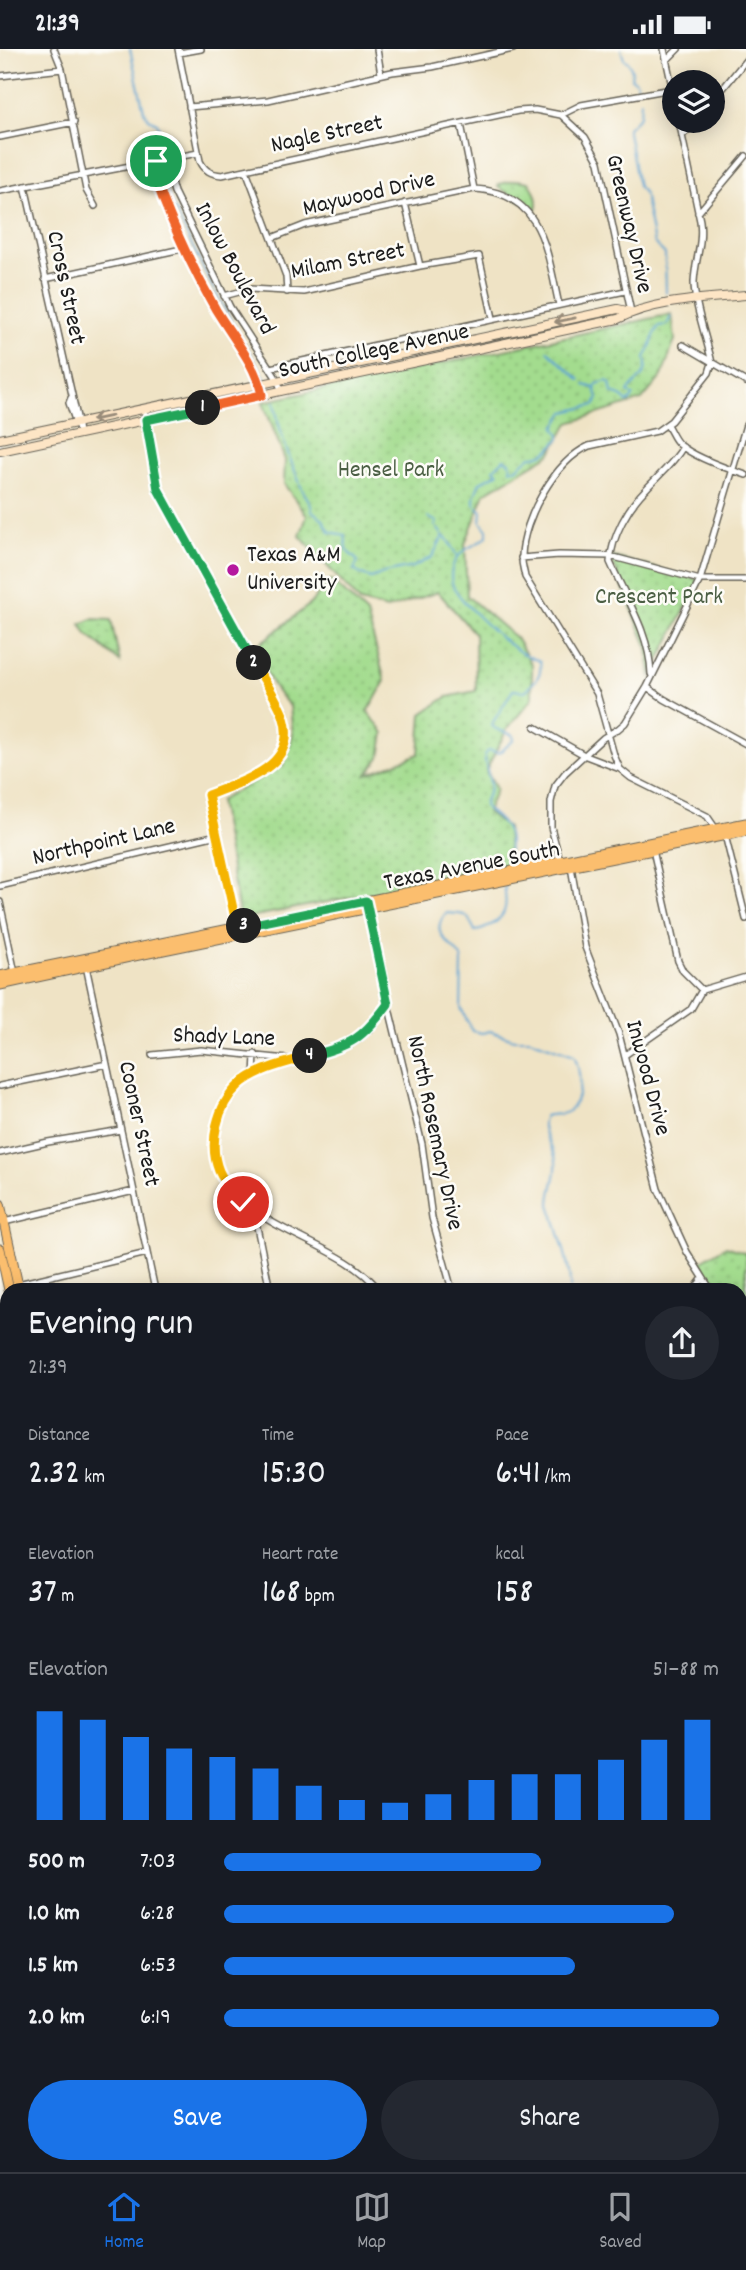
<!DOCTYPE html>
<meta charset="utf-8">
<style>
:root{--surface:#171b24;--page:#242831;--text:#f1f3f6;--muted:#9ea1a6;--line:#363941;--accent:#1a73e8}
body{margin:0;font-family:Dekko,sans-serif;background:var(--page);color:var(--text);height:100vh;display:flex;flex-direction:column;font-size:26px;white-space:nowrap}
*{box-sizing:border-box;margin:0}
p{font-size:23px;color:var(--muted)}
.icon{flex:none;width:38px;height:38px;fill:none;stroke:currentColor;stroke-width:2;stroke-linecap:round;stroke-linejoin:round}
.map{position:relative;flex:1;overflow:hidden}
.sheet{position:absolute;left:0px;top:1234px;width:747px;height:891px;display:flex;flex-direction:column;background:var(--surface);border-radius:21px 21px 0 0;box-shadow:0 4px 18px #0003}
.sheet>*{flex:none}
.controls{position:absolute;left:662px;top:21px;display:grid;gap:14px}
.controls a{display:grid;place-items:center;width:63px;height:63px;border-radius:50%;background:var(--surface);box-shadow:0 4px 18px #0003;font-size:35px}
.pin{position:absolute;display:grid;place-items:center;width:60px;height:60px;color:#fff;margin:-30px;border:4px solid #fff;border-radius:50%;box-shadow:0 2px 7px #0007}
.km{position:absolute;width:35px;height:35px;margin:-18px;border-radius:50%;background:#222;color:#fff;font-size:19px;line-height:35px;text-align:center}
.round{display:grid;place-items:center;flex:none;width:74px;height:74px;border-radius:37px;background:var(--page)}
.overview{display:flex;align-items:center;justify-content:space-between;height:119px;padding:0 28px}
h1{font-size:38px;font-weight:600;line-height:52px}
.figures{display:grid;grid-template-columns:repeat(3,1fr);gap:10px;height:119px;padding:7px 28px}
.figures div{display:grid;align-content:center}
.figures b{font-size:35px;font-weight:600}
.figures small{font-size:19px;font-weight:400}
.figures p{font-size:19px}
.chart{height:196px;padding:14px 28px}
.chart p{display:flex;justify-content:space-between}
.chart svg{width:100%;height:126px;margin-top:7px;stroke:var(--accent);stroke-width:6}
.button{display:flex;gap:14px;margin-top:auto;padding:14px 28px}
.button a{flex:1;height:80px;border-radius:42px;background:var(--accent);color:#fff;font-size:28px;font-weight:600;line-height:80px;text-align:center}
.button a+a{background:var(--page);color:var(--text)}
ul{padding:0 28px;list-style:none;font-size:23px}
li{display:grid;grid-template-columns:112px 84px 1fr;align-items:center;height:52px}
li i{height:18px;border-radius:9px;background:var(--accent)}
.status{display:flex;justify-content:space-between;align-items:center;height:49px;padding:0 35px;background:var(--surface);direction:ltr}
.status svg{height:19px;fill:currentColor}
.tabs{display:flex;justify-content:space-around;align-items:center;height:98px;border-top:2px solid var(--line);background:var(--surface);font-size:19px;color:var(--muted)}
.tabs a{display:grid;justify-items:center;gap:4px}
.tabs .on{color:var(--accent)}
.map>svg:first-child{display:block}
.green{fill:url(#green-dots);stroke:#607c55;stroke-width:2}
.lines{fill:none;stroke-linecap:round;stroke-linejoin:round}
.stream{stroke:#5ba2d1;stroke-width:2}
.river{stroke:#5ba2d1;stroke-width:8}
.street-casing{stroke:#666257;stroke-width:8}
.secondary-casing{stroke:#666257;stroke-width:10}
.primary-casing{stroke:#666257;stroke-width:11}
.street{stroke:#fff;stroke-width:5}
.secondary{stroke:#fde5c5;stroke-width:8}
.primary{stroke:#fbbe6e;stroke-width:9}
.oneway{stroke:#988b79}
.split-1-casing{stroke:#fff;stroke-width:14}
.split-2-casing{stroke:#fff;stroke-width:14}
.split-3-casing{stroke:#fff;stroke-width:14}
.split-4-casing{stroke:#fff;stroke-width:14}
.split-5-casing{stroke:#fff;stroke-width:14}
.split-1{stroke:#f0652b;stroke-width:9}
.split-2{stroke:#22a559;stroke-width:9}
.split-3{stroke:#f5b400;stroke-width:9}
.split-4{stroke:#22a559;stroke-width:9}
.split-5{stroke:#f5b400;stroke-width:9}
.poi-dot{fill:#b5179e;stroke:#fdfcf7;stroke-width:2.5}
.labels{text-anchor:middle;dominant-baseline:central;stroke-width:5;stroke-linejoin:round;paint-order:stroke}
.street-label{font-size:24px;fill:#1c1c1c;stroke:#fdfcf7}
.park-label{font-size:24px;fill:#4b5f44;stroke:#fdfcf7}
.poi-label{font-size:24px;fill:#1c1c1c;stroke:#fdfcf7;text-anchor:start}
</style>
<div class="status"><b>21:39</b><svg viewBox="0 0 49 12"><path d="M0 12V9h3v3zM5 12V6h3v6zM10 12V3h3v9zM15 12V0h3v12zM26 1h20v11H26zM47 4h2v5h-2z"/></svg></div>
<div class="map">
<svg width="746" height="2123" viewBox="0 0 746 2123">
<defs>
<pattern id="green-dots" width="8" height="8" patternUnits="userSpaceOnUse" patternTransform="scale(1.75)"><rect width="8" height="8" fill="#a3dc8e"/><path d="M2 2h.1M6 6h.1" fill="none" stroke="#8cbc7a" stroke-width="1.8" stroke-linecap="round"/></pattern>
</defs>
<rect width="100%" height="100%" fill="#fdfcf7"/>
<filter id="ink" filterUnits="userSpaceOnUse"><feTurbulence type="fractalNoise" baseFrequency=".0143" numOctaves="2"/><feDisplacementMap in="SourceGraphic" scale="14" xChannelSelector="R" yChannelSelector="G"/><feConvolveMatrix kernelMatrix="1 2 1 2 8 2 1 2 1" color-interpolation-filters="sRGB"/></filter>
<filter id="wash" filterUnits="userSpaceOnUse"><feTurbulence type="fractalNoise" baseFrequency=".00686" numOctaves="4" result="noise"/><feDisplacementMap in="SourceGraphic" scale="28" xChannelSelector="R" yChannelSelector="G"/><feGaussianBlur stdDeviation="1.57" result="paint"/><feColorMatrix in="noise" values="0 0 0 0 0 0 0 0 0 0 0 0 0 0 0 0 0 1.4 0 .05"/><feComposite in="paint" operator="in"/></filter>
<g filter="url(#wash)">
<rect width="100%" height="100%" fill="#efe3c5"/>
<path class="green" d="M517,131L529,133C535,141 539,152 536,161L498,138L499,135Z
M672,265L675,291L662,327L642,351L569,374L550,405L485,444L465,495L467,547L516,589L532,616V650L507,680L486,721L496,740L487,763L507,779L510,817L240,870L219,752L283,716L293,686L290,657L277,643L253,600L309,556L331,531L367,565L385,632L368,663L384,684L380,708L367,725L419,705L422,665L447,648L476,642L475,585L438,543L387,560L360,553L300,487L307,467L284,435L285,411L263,353Z
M610,507L700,531L651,627L648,599Z
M92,570L111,571L120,613L87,585L81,575Z
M726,1197L746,1204V1245L740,1248V1241H717L700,1213Z
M7,1340V1395L0,1396V1341Z
M269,2118H407L382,2123H277Z"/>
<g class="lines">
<path class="stream" d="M130,0L144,62L149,70L157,74L159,78L157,108
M621,0L624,10C631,14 633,22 631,29L636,32L638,40
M641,52L640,67L628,79V83L638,138L644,144L654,194L665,205L666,244
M158,117L170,152L216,245L265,329
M548,302L580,331
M585,336L594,339
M275,353C278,382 290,410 301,437C304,447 312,452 312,462L322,469L330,483L345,486L347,502L358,512L354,521L362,526L371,529L384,524L413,518L432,508L443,487L447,490L457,507
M428,468L437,473L435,477
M438,480L443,487
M507,818C509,797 514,785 497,769C493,765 488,762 484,757C484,749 491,743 490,735C489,724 484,716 485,705L489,701L499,704L514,691L513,686L496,680L492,677L493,673L513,641L525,642C534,634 543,626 540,612C533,609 526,607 520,603C504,593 457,551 452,534C450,525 452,516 457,509C465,497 479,496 487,487V481L481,473L482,462L474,455V448L480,433L498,424L494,420L504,410L510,413L511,420H516L531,407C545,407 551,400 560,389V386L555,378L565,363L595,356L598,349L595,339L597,335L607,332L610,334L612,344L621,347L627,353L631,351L633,347L628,343C635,331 650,328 645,308C652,299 652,287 659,277L667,276L671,267
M505,836C504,844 507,851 505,859C503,871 486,881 475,882C466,863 468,866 446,864C427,887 454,894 462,910L461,959L472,982L482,984L490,982L514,990H530L574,1006C581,1022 584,1051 567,1063C561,1067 552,1064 545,1067C537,1083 554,1095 556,1112C558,1127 550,1140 550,1155C551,1160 554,1166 555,1171C561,1193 571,1217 570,1241
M740,1811L746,1829"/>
<path class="river" d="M740,1452L746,1444
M514,2123V2118"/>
</g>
</g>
<g filter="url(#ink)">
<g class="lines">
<g class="street-casing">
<path id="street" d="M54,0L62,20L86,141L95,157
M178,0L200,112C205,122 211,125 222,126L518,62L535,61L561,66L581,56L672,40
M377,0L381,25
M664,0L674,47
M179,4L201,0
M666,12L678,0
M0,27L62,20
M712,53L746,11
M189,58L268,51L392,23L432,18L513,0
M561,66L585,88L599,113L631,263
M679,72L700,172C703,195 695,211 694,233C694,256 707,290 712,314L709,324L671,372L657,382L589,397C555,412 523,470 522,507C521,514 524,521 525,528L597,645L614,706L620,720L631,729L707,767L716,780
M461,75L474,140
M682,87L697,72
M0,88L74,73
M164,110L174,143L230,258L275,327L282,342
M150,113C165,161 191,217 216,261C233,289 255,314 262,346
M246,121L286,227L287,243
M25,137L77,368L79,385
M0,142L198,104
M405,154L420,217
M698,164L746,107
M272,189L305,176L328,171L474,140C543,143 547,203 559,256
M45,230L186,199
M224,247L250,240L304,243L420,217L479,207L493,269
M683,296L746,333
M270,319L625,242
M71,349L69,354L76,374
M144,360L158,440L270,640C308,714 268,722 208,746L237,878
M667,376C671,382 674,391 679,395C693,408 728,420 746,426
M521,509L559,506L610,507L700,531H746
M651,625C650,585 626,549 610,513C612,487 628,458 646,440C659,426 673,415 683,398
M647,638L664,650L746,695
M535,678L586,707L620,720
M725,786L746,870
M653,801L678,912L683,922L702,941
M560,812L551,778V753L555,737L565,724L603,689L618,680L625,674L647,638L700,531L746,376
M571,818L585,898L619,985L658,1140L687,1203L711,1241
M0,837L217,786
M0,853L15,924
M368,858L388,955L422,1095L432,1169L452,1241
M86,917L155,1241
M152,1006L201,1001L296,1011
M625,1006L691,960L702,941L746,928
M254,1027L255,1005
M0,1037L107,1015
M0,1104L48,1093L121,1081
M257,1164V1178L270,1241
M4,1173L134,1142
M18,1235L147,1204
M379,1241C338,1186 220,1179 216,1100C212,1009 294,1022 352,994C368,986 378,969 388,955
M694,1241L703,1229
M740,1254L746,1252
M740,1365L746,1375
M0,1628L7,1626
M740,1648L746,1624
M0,1824L7,1826
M691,2118L695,2123
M137,2123L141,2118
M627,2123L636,2118"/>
</g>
<g class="secondary-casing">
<path id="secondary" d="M0,390L618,260L631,263
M0,402L618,270C655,251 704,250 746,246
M0,1471L7,1469
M740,1686L746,1687
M740,1919L746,1912
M740,2052L746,2049
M740,2076L746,2085
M18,2123L39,2118"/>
</g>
<g class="primary-casing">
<path id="primary" d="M0,927L746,774
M0,936L134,907L746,782
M0,1155L19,1241
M0,1200L9,1241
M0,1895L7,1870
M0,1936L7,1910"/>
</g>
<use href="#street" class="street"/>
<use href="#secondary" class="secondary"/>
<use href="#primary" class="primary"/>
</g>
<defs><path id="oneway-shaft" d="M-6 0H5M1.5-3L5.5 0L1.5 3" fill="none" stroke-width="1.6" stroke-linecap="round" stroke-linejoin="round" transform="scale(1.75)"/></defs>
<g class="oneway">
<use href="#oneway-shaft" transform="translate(565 271) rotate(168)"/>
<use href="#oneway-shaft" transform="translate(102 369) rotate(168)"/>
</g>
</g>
<g class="lines" filter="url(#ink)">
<g class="split-1-casing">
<path id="split-1" d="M156,112L150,113C165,161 191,217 216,261C233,289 255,314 262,346L203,359"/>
</g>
<g class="split-2-casing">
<path id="split-2" d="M203,359L146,371L158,440L254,614"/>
</g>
<g class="split-3-casing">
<path id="split-3" d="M244,877L237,878L208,746C243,732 301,717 283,666C276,648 264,631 254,614"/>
</g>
<g class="split-4-casing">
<path id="split-4" d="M244,877L366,852L388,955C363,989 351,997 310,1007"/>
</g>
<g class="split-5-casing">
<path id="split-5" d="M243,1153C234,1143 224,1134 219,1122C208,1095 217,1056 239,1036C257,1020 288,1013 310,1007"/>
</g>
<use href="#split-1" class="split-1"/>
<use href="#split-2" class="split-2"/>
<use href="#split-3" class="split-3"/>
<use href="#split-4" class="split-4"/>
<use href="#split-5" class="split-5"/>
</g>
<circle class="poi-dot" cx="233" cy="521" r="7"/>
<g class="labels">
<g class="street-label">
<text transform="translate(327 86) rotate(-12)">Nagle Street</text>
<text transform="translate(369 146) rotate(-13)">Maywood Drive</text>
<text transform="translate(628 175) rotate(77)">Greenway Drive</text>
<text transform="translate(348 213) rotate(-11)">Milam Street</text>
<text transform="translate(234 220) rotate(62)">Inlow Boulevard</text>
<text transform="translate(65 239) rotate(78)">Cross Street</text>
<text transform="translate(374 303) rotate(-12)">South College Avenue</text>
<text transform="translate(104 794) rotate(-13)">Northpoint Lane</text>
<text transform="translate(472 818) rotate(-11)">Texas Avenue South</text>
<text transform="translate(224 989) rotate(2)">Shady Lane</text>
<text transform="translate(647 1029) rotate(75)">Inwood Drive</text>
<text transform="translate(138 1075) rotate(78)">Cooner Street</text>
<text transform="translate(434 1084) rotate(78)">North Rosemary Drive</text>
</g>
<g class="park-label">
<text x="391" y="422">Hensel Park</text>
<text x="659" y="549">Crescent Park</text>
</g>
<g class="poi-label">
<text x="247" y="507">Texas A&amp;M<tspan x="247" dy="28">University</tspan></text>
</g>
</g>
</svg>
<div class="controls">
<a><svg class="icon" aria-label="layers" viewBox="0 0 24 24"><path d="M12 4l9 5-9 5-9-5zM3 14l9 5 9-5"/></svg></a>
</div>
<div class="pin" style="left:156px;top:112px;background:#1e9e55"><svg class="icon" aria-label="arrive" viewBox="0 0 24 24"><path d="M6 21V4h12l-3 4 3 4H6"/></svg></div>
<div class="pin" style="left:243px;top:1153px;background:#d93025"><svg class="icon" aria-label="check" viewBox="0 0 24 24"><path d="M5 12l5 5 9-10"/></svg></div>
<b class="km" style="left:203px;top:359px">1</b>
<b class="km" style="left:254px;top:614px">2</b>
<b class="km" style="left:244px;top:877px">3</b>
<b class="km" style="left:310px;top:1007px">4</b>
<section class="sheet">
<div class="overview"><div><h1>Evening run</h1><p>21:39</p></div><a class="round"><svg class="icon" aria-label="share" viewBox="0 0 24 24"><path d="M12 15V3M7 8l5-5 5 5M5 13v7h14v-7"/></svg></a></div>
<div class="figures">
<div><p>Distance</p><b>2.32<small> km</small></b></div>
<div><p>Time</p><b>15:30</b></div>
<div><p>Pace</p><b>6:41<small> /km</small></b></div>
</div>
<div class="figures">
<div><p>Elevation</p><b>37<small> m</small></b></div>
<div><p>Heart rate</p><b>168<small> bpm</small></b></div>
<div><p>kcal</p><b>158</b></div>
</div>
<div class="chart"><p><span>Elevation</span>51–88 m</p>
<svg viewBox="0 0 160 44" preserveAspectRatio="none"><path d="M5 44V6M15 44V9M25 44V15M35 44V19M45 44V22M55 44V26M65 44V32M75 44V37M85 44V38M95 44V35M105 44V30M115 44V28M125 44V28M135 44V23M145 44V16M155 44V9"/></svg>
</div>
<ul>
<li><b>500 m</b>7:03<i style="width:64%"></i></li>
<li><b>1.0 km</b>6:28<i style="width:91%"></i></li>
<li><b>1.5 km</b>6:53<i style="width:71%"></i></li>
<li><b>2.0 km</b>6:19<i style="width:100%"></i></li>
</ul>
<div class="button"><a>Save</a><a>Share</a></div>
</section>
</div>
<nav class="tabs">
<a class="on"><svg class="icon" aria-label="home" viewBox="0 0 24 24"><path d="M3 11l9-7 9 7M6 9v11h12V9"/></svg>Home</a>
<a><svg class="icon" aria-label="map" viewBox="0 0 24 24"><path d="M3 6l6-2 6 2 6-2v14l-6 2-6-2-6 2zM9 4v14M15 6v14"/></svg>Map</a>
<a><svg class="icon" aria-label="saved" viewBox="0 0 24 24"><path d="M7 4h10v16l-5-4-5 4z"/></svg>Saved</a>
</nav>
